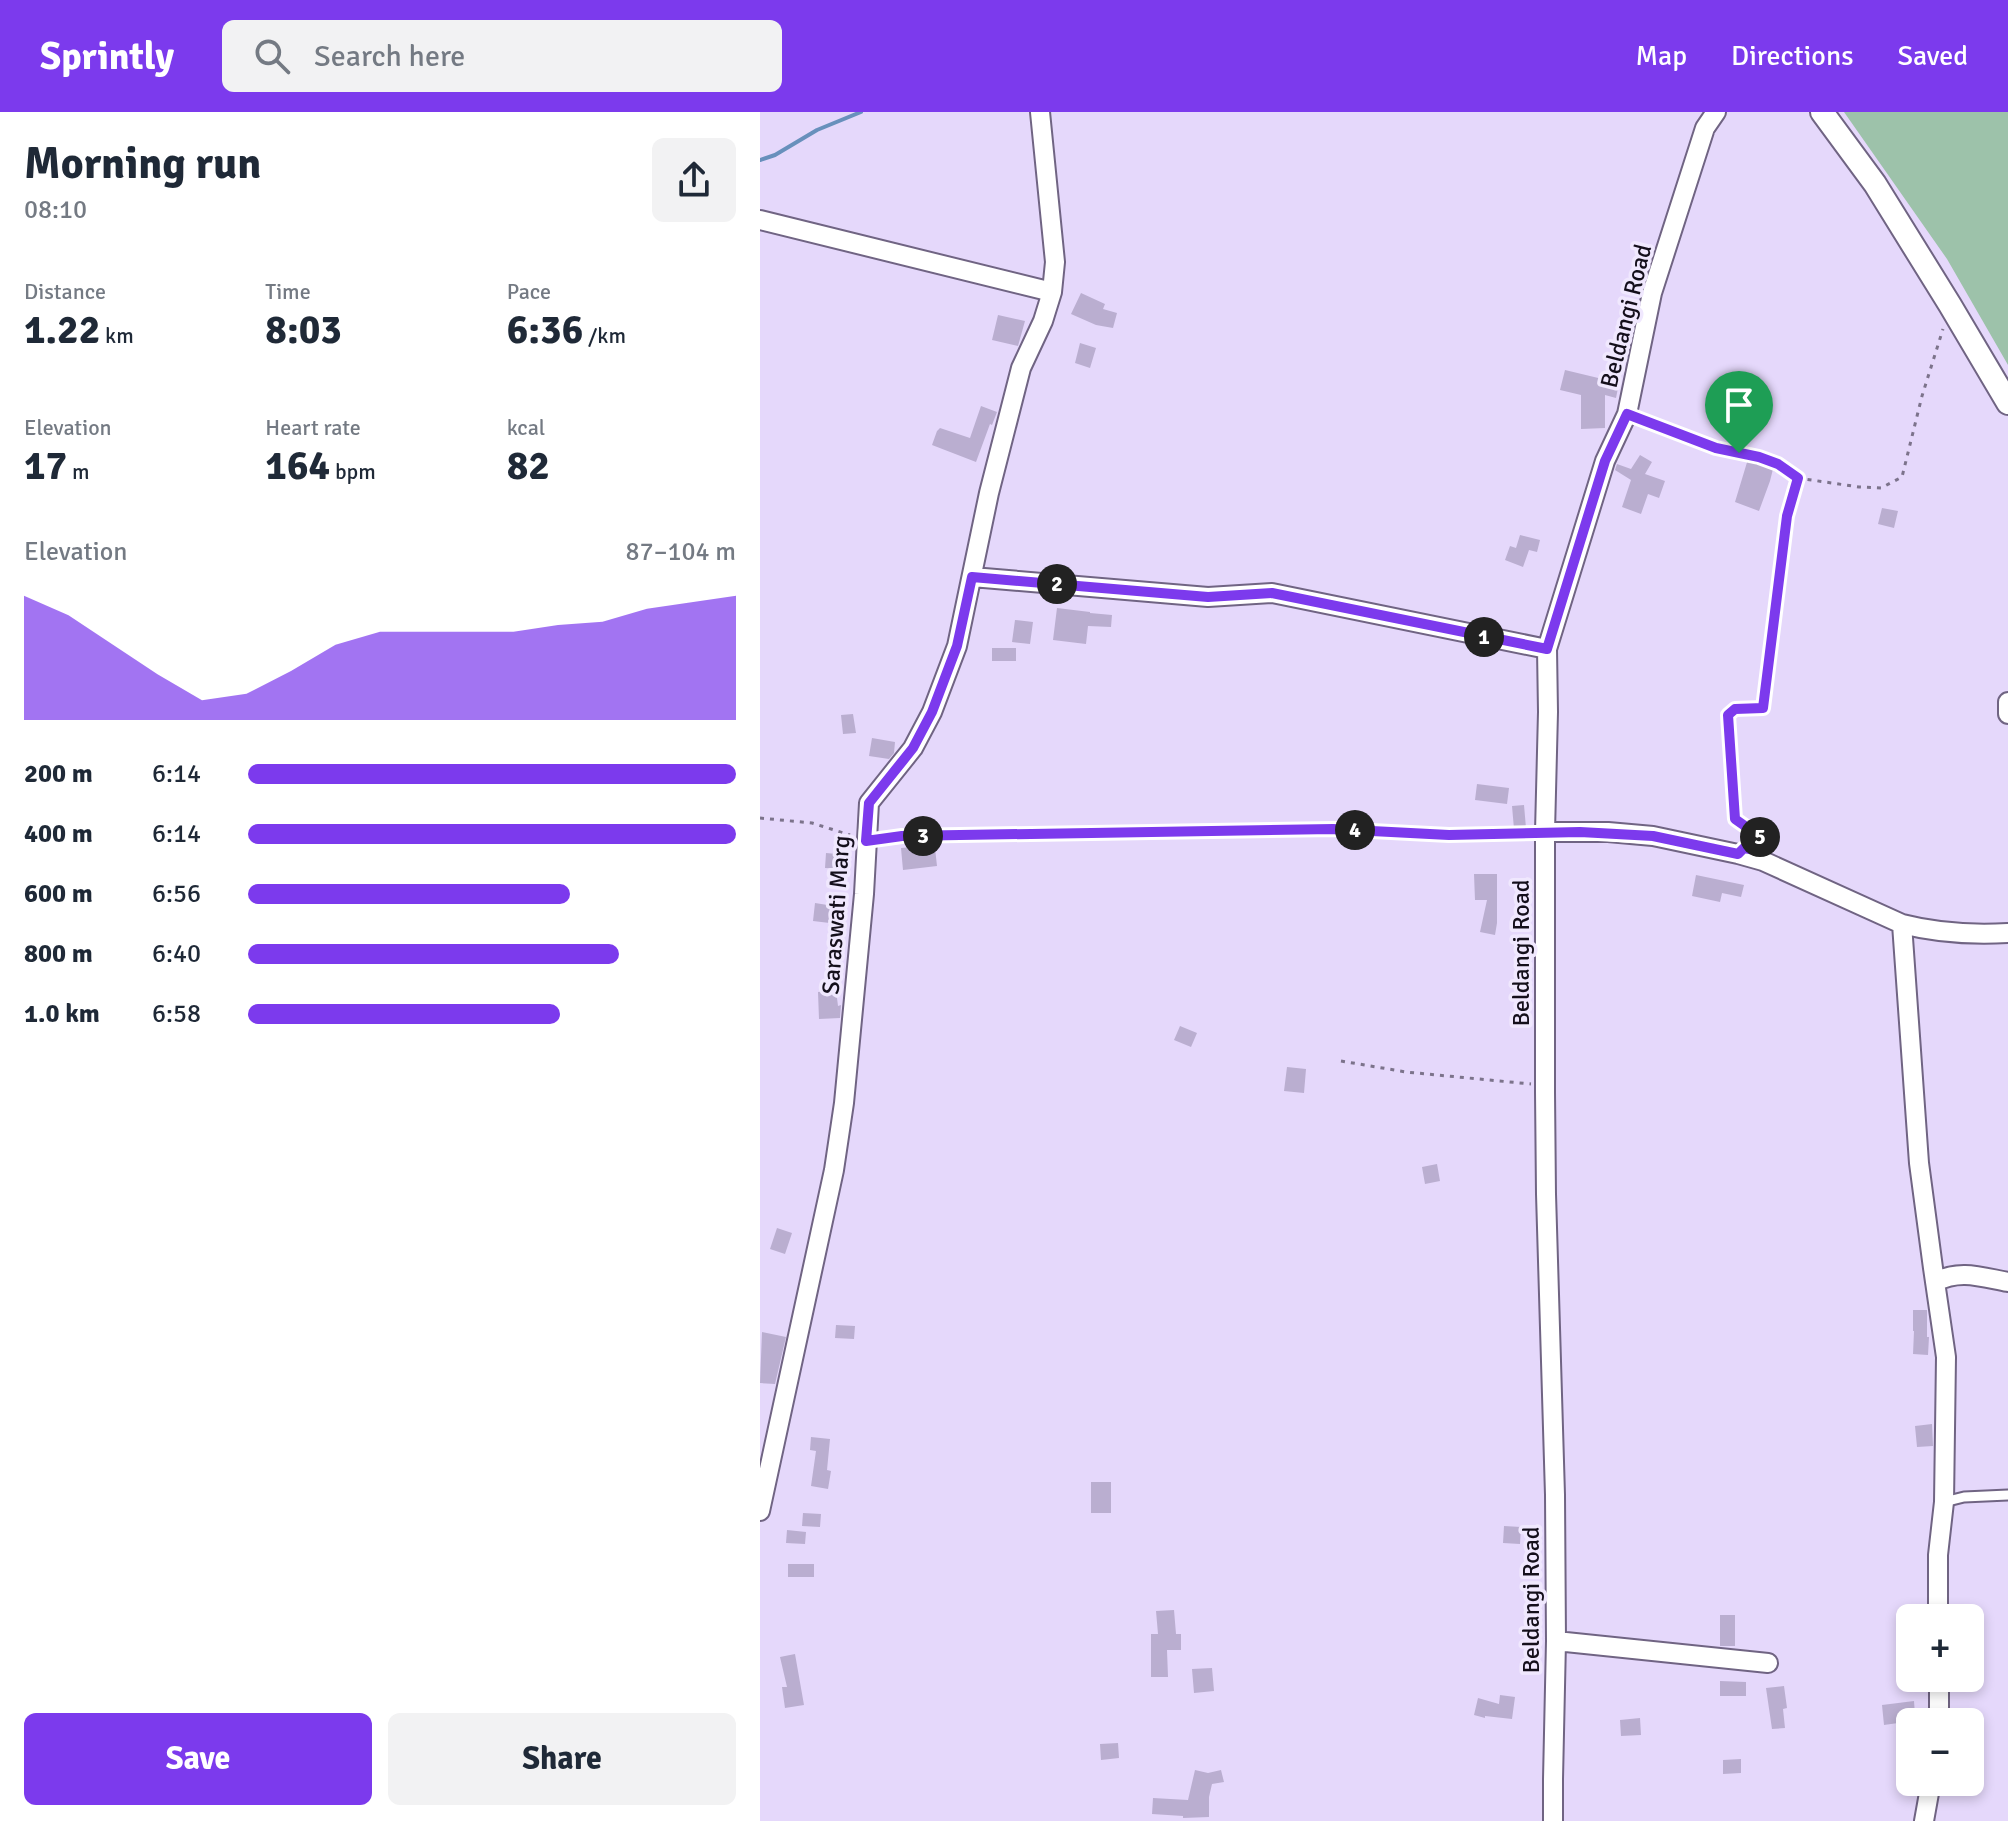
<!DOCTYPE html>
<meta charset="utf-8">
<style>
:root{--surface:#fff;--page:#f2f2f3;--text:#1f2937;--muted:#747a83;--accent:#7c3aed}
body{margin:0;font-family:Signika,sans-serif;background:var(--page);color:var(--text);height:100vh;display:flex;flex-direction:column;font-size:30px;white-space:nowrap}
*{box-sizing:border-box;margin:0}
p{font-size:26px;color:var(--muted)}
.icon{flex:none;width:44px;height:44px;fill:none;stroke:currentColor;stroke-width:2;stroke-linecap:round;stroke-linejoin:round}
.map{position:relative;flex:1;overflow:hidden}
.drawer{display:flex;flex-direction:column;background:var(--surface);width:760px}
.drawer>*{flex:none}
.controls{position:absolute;left:1136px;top:1492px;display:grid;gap:16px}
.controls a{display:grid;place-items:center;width:88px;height:88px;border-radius:12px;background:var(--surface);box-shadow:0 4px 12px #0003;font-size:40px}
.pin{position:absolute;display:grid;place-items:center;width:68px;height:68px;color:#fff;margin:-82px -34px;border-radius:50% 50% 50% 0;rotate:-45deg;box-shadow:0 0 8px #0007}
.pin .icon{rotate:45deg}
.km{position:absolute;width:40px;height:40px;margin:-20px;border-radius:50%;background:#222;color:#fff;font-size:22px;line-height:40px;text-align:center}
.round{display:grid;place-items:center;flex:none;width:84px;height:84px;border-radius:12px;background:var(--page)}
.summary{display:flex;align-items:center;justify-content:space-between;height:136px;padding:0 24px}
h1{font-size:44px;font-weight:700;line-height:60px}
.figures{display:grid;grid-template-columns:repeat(3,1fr);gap:12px;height:136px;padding:8px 24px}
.figures div{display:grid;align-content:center}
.figures b{font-size:40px;font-weight:700}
.figures small{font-size:22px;font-weight:400}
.figures p{font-size:22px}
.chart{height:224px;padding:16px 24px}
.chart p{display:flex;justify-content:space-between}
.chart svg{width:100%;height:144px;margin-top:8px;fill:var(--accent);opacity:.7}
.button{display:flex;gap:16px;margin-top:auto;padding:16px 24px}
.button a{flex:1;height:92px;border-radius:12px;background:var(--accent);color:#fff;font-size:32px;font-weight:700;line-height:92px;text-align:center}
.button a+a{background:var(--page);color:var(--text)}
ul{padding:0 24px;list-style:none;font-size:26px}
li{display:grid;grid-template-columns:128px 96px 1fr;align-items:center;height:60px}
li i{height:20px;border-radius:10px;background:var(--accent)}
header{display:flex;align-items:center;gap:48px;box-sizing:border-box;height:112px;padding:0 40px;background:var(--accent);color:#fff}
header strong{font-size:38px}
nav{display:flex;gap:44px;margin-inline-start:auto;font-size:28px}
.search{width:560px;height:72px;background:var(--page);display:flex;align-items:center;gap:20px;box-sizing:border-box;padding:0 28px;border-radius:12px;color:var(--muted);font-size:30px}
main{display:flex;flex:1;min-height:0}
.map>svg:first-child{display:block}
.green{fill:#9dc2aa}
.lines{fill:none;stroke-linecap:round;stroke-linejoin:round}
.stream{stroke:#6890bc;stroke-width:4}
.building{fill:#baaed0}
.service-casing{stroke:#706483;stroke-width:13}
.minor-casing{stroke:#706483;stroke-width:22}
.tertiary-casing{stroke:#706483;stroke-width:26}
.path{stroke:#7c738b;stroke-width:3;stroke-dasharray:4 6;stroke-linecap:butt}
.service{stroke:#fff;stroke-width:9}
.minor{stroke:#fff;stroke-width:18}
.tertiary{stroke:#fff;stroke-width:22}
.route-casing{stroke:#fff;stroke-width:16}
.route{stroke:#7c3aed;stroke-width:10}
.labels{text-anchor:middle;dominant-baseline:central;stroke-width:7;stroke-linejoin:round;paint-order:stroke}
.street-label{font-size:24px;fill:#140f1b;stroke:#f0e8fe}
</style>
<header>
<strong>Sprintly</strong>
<div class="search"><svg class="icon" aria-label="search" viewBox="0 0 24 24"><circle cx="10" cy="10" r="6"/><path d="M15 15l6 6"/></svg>Search here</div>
<nav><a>Map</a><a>Directions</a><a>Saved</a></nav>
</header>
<main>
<section class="drawer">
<div class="summary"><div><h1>Morning run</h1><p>08:10</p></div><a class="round"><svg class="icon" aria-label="share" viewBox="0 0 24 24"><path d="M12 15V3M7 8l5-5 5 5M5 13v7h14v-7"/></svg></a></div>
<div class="figures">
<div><p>Distance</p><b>1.22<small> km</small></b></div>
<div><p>Time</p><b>8:03</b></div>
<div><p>Pace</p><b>6:36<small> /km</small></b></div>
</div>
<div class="figures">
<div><p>Elevation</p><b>17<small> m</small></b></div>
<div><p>Heart rate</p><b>164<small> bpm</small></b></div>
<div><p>kcal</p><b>82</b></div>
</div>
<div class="chart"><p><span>Elevation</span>87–104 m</p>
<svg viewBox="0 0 160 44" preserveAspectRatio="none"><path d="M0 44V6L10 12L20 21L30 30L40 38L50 36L60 29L70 21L80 17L90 17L100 17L110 17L120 15L130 14L140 10L150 8L160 6V44z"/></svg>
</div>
<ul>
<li><b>200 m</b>6:14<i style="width:100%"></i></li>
<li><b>400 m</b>6:14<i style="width:100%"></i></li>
<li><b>600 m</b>6:56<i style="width:66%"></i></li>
<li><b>800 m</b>6:40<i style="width:76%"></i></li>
<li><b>1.0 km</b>6:58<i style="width:64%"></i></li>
</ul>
<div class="button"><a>Save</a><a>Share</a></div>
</section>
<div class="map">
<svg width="1248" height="1709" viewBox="0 0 1248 1709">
<rect width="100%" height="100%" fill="#e5d8fb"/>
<path class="green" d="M1084,0H1248V253L1187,147Z"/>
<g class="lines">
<path class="stream" d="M0,48L15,43L57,18L101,0"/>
</g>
<path class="building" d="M321,181L345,192L343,197L357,201L353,216L336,213L311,202Z
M238,203L265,209L258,234L232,228Z
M320,231L336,236L330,256L315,251Z
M805,258L859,271L856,286L845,283V316L821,317V283L800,278Z
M221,294L237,300L232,313L230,312L216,350L172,333L177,319L180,316L210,326Z
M880,343L892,350L885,362L905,369L899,386L888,382L881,402L862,395L871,368L855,358L857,352L871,357Z
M988,347L1014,353L1010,369L999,399L975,390Z
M1122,396L1138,399L1134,416L1118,412Z
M760,423L780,428L777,440L769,438L763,455L745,448L750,434L756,436Z
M297,496L330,500V501L352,503L351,515L328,514L326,532L293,528Z
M255,508L273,510L270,532L252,530Z
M232,536H256V549H232Z
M93,602L96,621L83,622L81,603Z
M112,626L135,630L134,641L129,647L109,644Z
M717,672L749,676L747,692L715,688Z
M764,693L766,716L754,717L752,694Z
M164,734V737L175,736L177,754L143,758L141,736Z
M66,741L88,743L86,757L65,756Z
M714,762H737V811L735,823L720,820L727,788H715Z
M936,763L984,773L981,785L962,781L960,790L932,784Z
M55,791L80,795L78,812L53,809Z
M76,878L78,894L81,893L80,906L59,907L58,880Z
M420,914L437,921L431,935L414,928Z
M527,955L546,957L544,981L524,979Z
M677,1052L680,1069L665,1072L662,1055Z
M17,1116L32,1121L25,1142L10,1137Z
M1153,1198H1167V1225H1169L1168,1243L1153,1242L1154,1219H1153Z
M76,1213L95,1214L94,1227L75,1226Z
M2,1220L26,1225L15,1272L0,1271Z
M1172,1312L1173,1334L1157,1335L1155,1314Z
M51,1325L70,1327L67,1358L71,1359L68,1377L51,1374L56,1339L50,1338Z
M331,1370H351V1401H331Z
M43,1401L61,1402L60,1415L42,1414Z
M744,1414L761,1415L760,1432L743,1431Z
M27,1418L46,1420L45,1432L26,1431Z
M28,1452H54V1465H28Z
M414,1498L416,1522H421V1538H407L408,1565H391V1522H398L396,1499Z
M960,1503H975V1534H960Z
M35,1542L44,1593L25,1596L22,1575H27L20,1545Z
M452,1556L454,1579L434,1581L432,1557Z
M960,1569L986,1570V1584H960Z
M1024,1574L1027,1596L1023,1597L1025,1616L1012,1617L1006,1576Z
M740,1583L755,1585L752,1607L725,1604V1606L714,1603L718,1586L739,1592Z
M1154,1589L1155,1603L1137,1606L1138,1611L1124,1613L1122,1593Z
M880,1606L881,1623L861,1624L860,1608Z
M358,1631L359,1646L341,1648L340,1632Z
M981,1647V1661L963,1662V1648Z
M435,1658L448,1661L461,1658L464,1670L452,1672L449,1685V1705L423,1706V1704L392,1702L393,1686L428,1688Z"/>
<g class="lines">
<g class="service-casing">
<path id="service" d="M1184,1390L1204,1385L1248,1383"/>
</g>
<g class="minor-casing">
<path id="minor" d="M0,108L292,180
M212,465L448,485L512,481L787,537
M1248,590V602
M785,720H848L893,724L978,742L1003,749L1142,812C1177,821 1212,823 1248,821
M1142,812L1159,1051L1173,1156L1186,1245L1184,1390L1178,1443V1506
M1175,1170C1200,1157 1221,1165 1248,1170
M0,1399L74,1058L84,991L104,782L109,691L153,636L172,600L197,534L229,381L261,256L283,209L292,180L295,150L280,0
M796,1529L1008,1551
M1179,1566V1610
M793,1709V1667L796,1529L795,1383L786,1082L785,980V720L788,600L787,537L845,349L867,302L892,181L945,16L956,0
M1164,1709L1171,1670"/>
</g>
<g class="tertiary-casing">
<path id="tertiary" d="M1062,0L1115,72L1190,193L1248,291"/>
</g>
<path class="path" d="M882,308L956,336L999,345L1018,352L1038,366
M0,706L52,711L90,723
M125,726L142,724L573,717L689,723L769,720
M1006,734L1009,731L975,707L968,603L975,597L1003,596L1027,404L1038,366L1099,375L1121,376L1142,365L1162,284L1183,217
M581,949L646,960L771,972"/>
<use href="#service" class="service"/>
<use href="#minor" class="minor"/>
<use href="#tertiary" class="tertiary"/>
</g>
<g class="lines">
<g class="route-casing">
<path id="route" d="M867,302L956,336L999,345L1018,352L1038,366L1027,404L1003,596L975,597L968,603L975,707L1009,731L1001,739L984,736L978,742L893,724L820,720L689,723L573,717L142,724L106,729L109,691L153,636L172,600L197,534L212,465L448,485L512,481L787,537L845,349Z"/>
</g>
<use href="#route" class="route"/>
</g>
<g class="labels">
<g class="street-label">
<text transform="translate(866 204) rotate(-76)">Beldangi Road</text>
<text transform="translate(76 803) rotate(-86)">Saraswati Marg</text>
<text transform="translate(761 841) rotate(-90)">Beldangi Road</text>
<text transform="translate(771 1488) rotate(-90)">Beldangi Road</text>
</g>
</g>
</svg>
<div class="controls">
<a>+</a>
<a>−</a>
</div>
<div class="pin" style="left:979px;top:341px;background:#1e9e55"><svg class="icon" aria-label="arrive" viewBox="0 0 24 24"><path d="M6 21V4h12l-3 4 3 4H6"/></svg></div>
<b class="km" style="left:724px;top:525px">1</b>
<b class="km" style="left:297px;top:472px">2</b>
<b class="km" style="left:163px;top:724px">3</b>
<b class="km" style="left:595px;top:718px">4</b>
<b class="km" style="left:1000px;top:725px">5</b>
</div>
</main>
